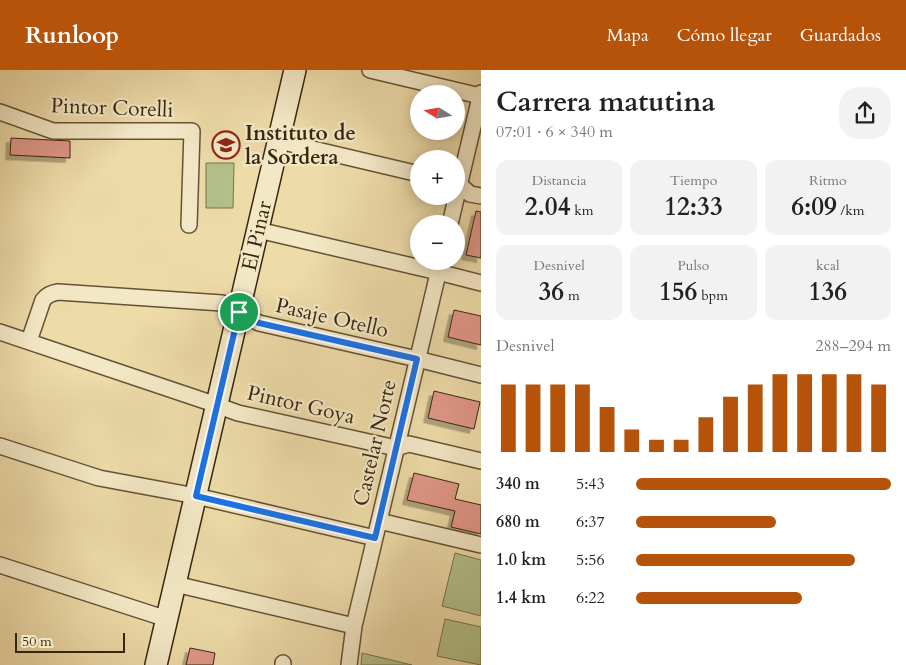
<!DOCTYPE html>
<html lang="es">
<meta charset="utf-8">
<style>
:root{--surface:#fff;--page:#f2f2f2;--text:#222;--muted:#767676;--accent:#b45309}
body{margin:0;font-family:Cardo,serif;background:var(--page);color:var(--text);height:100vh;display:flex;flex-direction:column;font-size:19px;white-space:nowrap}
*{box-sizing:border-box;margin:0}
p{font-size:16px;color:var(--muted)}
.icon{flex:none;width:28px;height:28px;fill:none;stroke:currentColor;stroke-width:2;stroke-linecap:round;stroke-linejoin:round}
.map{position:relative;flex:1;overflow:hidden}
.details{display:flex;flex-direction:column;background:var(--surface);width:425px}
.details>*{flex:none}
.needle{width:32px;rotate:281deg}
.buttons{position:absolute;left:410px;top:15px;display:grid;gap:10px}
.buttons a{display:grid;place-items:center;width:55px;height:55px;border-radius:50%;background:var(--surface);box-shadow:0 2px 12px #0003;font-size:25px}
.scale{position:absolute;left:15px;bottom:12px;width:110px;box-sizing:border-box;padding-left:5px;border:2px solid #382510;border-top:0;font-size:14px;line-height:18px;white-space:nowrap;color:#382510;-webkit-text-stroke:4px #f3e8c6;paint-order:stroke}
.pin{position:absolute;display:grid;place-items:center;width:42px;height:42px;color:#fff;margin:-21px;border:2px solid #fff;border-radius:50%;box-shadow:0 1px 5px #0007}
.round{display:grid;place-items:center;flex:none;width:52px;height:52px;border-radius:20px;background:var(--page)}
.head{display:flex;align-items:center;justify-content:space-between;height:85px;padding:0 15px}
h1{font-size:28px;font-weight:700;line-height:38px}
.stats{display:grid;grid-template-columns:repeat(3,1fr);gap:8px;height:85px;padding:5px 15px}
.stats div{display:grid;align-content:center;border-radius:12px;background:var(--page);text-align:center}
.stats b{font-size:25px;font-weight:700}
.stats small{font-size:14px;font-weight:400}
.stats p{font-size:14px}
.chart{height:140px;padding:10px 15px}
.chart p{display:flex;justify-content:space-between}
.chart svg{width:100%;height:90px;margin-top:5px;stroke:var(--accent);stroke-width:6}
ul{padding:0 15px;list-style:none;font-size:16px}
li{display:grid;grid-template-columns:80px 60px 1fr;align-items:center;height:38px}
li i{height:12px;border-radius:6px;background:var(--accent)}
header{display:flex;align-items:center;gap:30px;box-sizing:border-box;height:70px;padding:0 25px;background:var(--accent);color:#fff}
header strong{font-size:24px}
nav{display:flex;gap:28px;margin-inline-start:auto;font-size:18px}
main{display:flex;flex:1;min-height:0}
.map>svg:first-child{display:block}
.green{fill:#b4c18a;stroke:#76734d}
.building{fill:#e09788;stroke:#382510;filter:url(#shadow)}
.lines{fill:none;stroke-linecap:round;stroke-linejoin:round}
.street-casing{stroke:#655236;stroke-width:18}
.secondary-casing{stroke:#382510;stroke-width:24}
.street{stroke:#f3e8c6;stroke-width:15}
.secondary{stroke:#f3e8c6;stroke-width:21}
.route-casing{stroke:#fff;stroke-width:10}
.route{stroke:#1a73e8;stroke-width:6}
.labels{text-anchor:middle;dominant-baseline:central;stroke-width:4.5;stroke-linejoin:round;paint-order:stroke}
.street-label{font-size:21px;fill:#382510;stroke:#f3e8c6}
.poi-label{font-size:21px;font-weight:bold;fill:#382510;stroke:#f3e8c6;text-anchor:start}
</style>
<header>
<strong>Runloop</strong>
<nav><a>Mapa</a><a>Cómo llegar</a><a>Guardados</a></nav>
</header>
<main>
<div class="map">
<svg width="481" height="595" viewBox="0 0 481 595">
<defs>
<filter id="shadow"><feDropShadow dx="-4.5" dy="4.5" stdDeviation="0" flood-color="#0004"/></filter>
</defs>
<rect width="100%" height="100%" fill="#eddba8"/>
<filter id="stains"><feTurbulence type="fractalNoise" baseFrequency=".004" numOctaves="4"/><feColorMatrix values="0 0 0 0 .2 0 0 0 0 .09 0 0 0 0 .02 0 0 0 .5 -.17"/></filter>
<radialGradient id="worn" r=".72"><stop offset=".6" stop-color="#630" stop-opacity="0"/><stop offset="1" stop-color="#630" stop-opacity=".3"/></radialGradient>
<path class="green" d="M206,93H234L233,138H206Z
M455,483L481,490V546L442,536Z
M445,549L481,557V595L437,586Z
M362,583L412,595H361Z"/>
<path class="building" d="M11,68L70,71V88L10,85Z
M476,141L481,142V188L466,185Z
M454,240L481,246V275L448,267Z
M434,321L480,332L474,359L428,348Z
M414,403L459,414L455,429L481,435V464L451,457L455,441L407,430Z
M190,578L215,583L213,595H186Z"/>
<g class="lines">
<g class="street-casing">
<path id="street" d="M370,0L480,26
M0,42L53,61H192L189,155
M279,71L419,104
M456,113L459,114L470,124L481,126
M450,154L481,23
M258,160L438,202L481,213
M0,262L208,332L238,343L396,378L409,374L481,391
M29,271L43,230C47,225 51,223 58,222L222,233L259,253L417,289L481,305
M0,376L99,408L196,426L375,468
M379,451L481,475
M0,495L167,549
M175,514L354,556
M283,595V593
M349,595L354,556L441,191"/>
</g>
<g class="secondary-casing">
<path id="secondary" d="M156,595L295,0"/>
</g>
<use href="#street" class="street"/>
<use href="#secondary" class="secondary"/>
</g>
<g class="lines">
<g class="route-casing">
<path id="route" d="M239,242L259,253L417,289L375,468L196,426Z"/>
</g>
<use href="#route" class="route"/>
</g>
<defs>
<g id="school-ring" transform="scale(1.4375)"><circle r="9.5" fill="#f3e8c6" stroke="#8f2418" stroke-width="1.5"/><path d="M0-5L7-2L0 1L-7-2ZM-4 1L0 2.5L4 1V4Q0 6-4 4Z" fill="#8f2418"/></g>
</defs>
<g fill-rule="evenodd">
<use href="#school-ring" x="226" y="75"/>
</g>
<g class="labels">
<g class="street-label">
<text transform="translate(112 38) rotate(2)">Pintor Corelli</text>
<text transform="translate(257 166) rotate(-77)">El Pinar</text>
<text transform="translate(332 248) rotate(13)">Pasaje Otello</text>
<text transform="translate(301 335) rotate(13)">Pintor Goya</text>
<text transform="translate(375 373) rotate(-77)">Castelar Norte</text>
</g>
<g class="poi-label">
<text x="245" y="63">Instituto de<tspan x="245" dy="24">la Sordera</tspan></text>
</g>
</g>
<rect width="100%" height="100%" filter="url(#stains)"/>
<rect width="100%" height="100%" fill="url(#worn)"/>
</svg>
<div class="buttons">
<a><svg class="needle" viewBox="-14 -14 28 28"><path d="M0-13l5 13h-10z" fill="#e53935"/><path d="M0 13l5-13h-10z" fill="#767676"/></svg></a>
<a>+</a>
<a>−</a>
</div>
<div class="scale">50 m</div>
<div class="pin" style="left:239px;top:242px;background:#1e9e55"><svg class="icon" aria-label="arrive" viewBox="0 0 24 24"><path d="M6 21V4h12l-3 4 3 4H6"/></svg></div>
</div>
<section class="details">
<div class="head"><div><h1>Carrera matutina</h1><p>07:01 · 6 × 340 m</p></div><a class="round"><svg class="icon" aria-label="share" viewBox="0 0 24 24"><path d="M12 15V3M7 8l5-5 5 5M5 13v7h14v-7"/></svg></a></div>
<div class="stats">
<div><p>Distancia</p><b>2.04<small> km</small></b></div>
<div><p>Tiempo</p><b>12:33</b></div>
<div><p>Ritmo</p><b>6:09<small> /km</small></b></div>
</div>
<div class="stats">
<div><p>Desnivel</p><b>36<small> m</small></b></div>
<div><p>Pulso</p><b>156<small> bpm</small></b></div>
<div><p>kcal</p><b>136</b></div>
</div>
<div class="chart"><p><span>Desnivel</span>288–294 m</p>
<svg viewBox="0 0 160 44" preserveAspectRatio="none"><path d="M5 44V11M15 44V11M25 44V11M35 44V11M45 44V22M55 44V33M65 44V38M75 44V38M85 44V27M95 44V17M105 44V11M115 44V6M125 44V6M135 44V6M145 44V6M155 44V11"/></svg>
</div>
<ul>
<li><b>340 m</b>5:43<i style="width:100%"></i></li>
<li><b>680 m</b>6:37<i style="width:55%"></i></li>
<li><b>1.0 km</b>5:56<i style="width:86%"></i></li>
<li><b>1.4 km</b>6:22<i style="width:65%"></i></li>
</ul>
</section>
</main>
